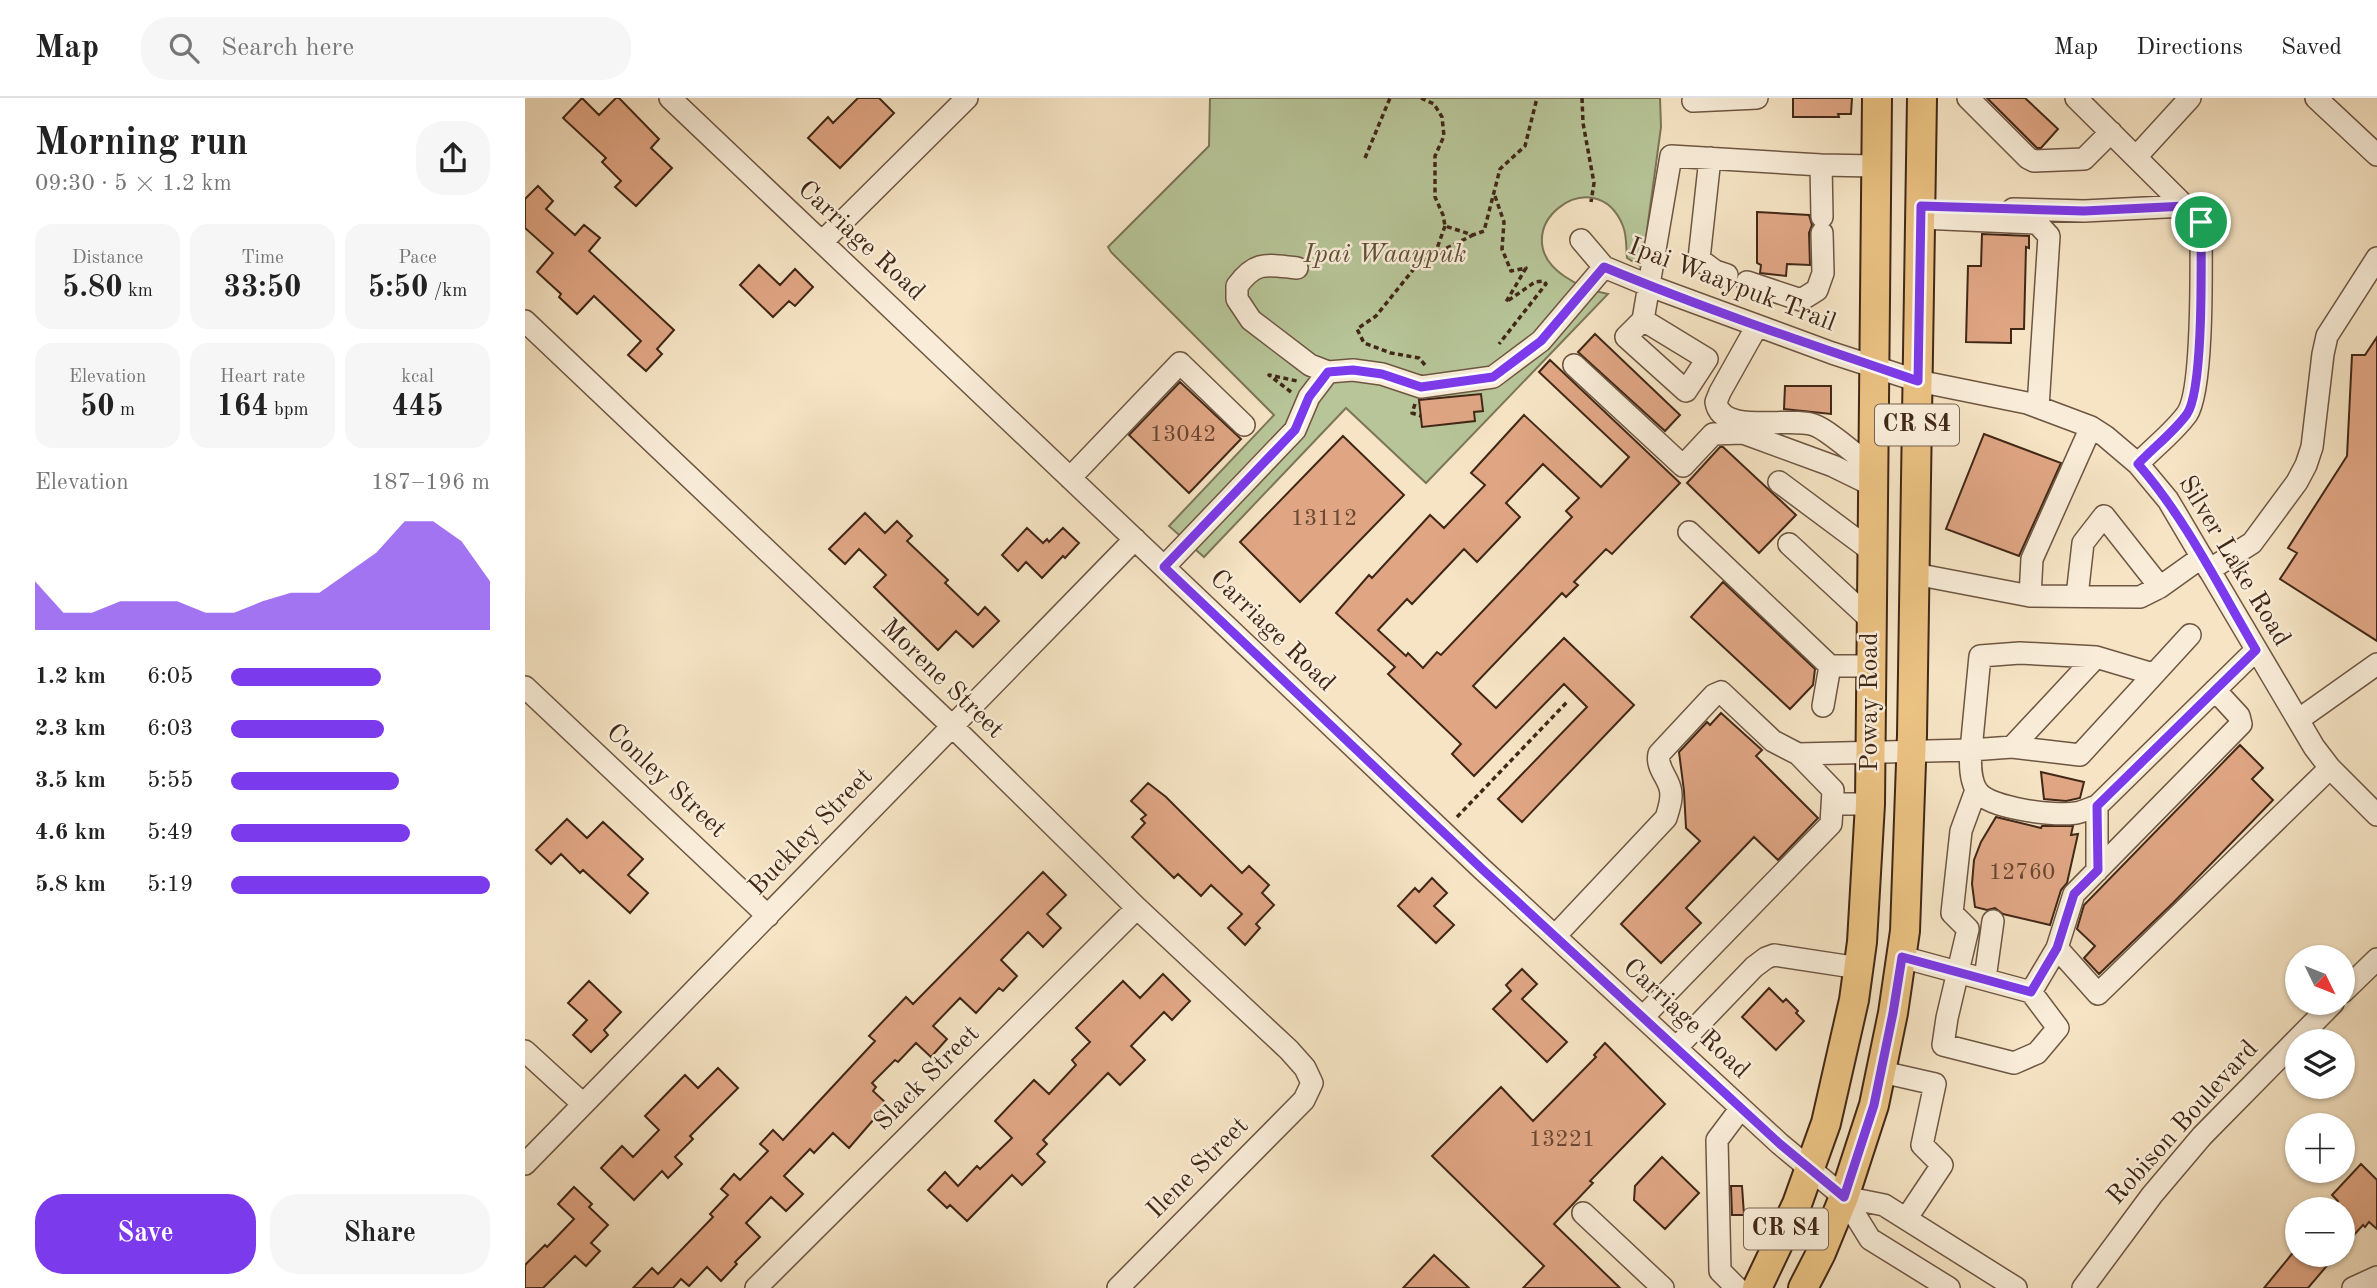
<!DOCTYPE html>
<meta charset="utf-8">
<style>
:root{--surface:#fff;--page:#f6f6f6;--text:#222;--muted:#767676;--line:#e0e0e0;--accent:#7c3aed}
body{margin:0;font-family:"Old Standard TT",serif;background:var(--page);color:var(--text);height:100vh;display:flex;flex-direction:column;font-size:26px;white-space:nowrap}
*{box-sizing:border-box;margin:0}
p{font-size:23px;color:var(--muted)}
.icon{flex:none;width:38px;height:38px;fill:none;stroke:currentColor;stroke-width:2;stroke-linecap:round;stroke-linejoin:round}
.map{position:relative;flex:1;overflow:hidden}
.sheet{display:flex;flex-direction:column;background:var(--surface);width:525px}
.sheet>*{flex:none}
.needle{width:46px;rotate:133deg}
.controls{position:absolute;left:1760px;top:847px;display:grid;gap:14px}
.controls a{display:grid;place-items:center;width:70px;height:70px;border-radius:50%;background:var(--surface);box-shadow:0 2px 5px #0004;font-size:35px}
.pin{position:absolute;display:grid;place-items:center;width:60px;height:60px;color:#fff;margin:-30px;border:4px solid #fff;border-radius:50%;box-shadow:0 2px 7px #0007}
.round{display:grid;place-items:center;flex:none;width:74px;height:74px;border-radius:28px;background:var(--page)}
.head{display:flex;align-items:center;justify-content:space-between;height:119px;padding:0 35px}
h1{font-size:38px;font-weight:700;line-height:52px}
.figures{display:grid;grid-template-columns:repeat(3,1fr);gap:10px;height:119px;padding:7px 35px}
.figures div{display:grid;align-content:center;border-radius:18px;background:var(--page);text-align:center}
.figures b{font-size:30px;font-weight:700}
.figures small{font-size:19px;font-weight:400}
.figures p{font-size:19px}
.chart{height:196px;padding:14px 35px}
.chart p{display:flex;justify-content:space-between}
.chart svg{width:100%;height:126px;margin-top:7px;fill:var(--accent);opacity:.7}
.cta{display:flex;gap:14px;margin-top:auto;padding:14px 35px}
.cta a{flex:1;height:80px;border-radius:28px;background:var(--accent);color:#fff;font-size:28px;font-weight:700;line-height:80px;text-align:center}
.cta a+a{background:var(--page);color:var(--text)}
ul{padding:0 35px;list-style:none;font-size:23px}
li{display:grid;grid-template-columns:112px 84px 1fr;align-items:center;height:52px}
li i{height:18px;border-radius:9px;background:var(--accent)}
header{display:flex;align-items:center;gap:42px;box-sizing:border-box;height:98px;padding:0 35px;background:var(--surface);border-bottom:2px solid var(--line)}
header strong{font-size:33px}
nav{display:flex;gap:38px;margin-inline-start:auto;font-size:24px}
.search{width:490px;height:63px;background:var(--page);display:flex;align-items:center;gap:18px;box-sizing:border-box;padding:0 24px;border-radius:28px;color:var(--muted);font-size:26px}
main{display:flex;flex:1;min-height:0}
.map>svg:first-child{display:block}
.green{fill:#b7c598;stroke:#7c7658;stroke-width:2}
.building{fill:#e0a684;stroke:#412717;stroke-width:2;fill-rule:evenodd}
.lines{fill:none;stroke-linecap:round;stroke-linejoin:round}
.minor-casing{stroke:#6e5642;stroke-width:24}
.major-casing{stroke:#412717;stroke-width:32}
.path{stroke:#412717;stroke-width:3.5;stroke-dasharray:5 3.5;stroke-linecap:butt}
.minor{stroke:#f9edd9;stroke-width:21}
.major{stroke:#ebc282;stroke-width:28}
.route-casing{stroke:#fff;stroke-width:14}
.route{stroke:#7c3aed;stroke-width:9}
.labels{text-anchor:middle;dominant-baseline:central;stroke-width:5;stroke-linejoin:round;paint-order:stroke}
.number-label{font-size:23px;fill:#694732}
.shield{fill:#f9edd9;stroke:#786251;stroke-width:2}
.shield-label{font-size:24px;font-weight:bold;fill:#412717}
.street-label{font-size:26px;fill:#412717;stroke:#f9edd9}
.park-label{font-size:26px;font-style:italic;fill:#5e4e37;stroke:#f9edd9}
</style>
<header>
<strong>Map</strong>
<div class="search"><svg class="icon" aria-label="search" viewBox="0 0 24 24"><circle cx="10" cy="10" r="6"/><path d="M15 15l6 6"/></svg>Search here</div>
<nav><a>Map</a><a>Directions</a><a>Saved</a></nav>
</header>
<main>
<section class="sheet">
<div class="head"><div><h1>Morning run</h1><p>09:30 · 5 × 1.2 km</p></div><a class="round"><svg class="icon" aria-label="share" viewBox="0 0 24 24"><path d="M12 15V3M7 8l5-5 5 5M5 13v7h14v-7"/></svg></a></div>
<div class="figures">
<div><p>Distance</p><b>5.80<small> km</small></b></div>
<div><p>Time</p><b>33:50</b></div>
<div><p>Pace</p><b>5:50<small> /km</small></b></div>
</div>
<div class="figures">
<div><p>Elevation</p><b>50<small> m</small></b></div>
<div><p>Heart rate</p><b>164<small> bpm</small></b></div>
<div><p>kcal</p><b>445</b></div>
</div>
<div class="chart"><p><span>Elevation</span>187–196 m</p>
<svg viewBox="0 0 160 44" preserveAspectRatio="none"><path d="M0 44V27L10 38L20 38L30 34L40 34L50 34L60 38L70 38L80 34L90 31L100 31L110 24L120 17L130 6L140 6L150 13L160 27V44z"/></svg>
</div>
<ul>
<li><b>1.2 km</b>6:05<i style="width:58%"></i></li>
<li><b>2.3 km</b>6:03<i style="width:59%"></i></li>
<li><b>3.5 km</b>5:55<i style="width:65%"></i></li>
<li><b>4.6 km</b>5:49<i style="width:69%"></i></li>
<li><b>5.8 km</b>5:19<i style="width:100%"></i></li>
</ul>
<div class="cta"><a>Save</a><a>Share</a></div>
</section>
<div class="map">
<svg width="1852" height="1190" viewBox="0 0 1852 1190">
<rect width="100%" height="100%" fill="#f6e4c4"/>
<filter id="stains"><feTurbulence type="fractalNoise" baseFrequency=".00286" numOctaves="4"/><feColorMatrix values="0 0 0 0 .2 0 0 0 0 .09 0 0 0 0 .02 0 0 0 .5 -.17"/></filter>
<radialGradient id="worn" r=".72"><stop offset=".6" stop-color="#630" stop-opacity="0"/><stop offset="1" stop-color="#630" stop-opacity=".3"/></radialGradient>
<path class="green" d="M685,0H1135L1136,29L1117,169L1102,160C1101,149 1102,138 1098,128C1070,58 974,133 1039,178C1052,187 1066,193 1083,196L901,385L821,310L679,459L644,428L749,317L586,154L583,149L684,48Z"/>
<path class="building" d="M57,0L74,17L91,0H94L134,41L126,50L147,70L111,108L90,89L96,83L77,64L81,60L38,20Z
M333,0H354L369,15L315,70L283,40L303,19L308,25Z
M1268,0H1327L1326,16H1313L1314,19H1268Z
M1462,0H1500L1533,31L1516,50H1512Z
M13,88L28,103L21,111L50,137L59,127L75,140L64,153L149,232L132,251L137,256L121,273L103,257L116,243L69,198L52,216L34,199L36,196L12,174L28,155L0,130V101Z
M1232,114L1284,117L1287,127L1284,135L1285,167L1262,166L1261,178L1235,175L1236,167L1232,165Z
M1457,136L1504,138V150L1501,149L1499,231H1486V245L1441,244L1443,168H1456Z
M234,167L255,187L270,171L288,189L270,208L264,203L248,219L215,187Z
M1070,236L1155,317L1140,333L1053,254Z
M1852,239V543L1755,481L1772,455L1763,450L1822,358L1827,257H1840Z
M1025,262L1155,385L1087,456L1081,451L1049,484L1053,487L1041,499L1037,495L948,588L971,610L1039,540L1109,607L997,724L973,701L1062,609L1039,586L949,678L927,656L936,646L863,576L870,569L811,515L844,477L847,480L905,417L919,430L960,387L946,375L999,317L1076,389L1104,359L1014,274ZM1018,366L1054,400L1041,413L1047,419L916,557L912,554L898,570L883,555L881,558L853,532L882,501L887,506L939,451L952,464L995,419L981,405Z
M655,284L716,341L664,395L604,337Z
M1260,288H1306V316L1259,311Z
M956,296L958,313L949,314L950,323L897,329L894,302Z
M1459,336L1536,365L1494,458L1421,431Z
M818,338L879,397L775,504L715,444Z
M1195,349H1198L1271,417L1234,455L1162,385Z
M340,415L360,435L372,423L387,438L382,443L423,482L420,485L453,517L460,509L474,523L448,549L431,533L413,552L349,489L361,477L334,451L320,466L304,451Z
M502,430L518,445L522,441L524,444L538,430L554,445L540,460L538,458L517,480L501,464L493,473L477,457Z
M1198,484L1290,571L1288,587L1265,611L1166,519Z
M1196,615L1237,652L1231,658L1293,720L1253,762L1229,739L1161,810L1176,825L1136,865L1096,826L1175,743L1161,730L1159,693L1154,654L1182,624L1185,627Z
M1715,647L1738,670L1727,681L1748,702L1648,805L1574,876L1559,860L1570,848L1552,831L1559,807Z
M1516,674L1559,684L1555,700L1541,703L1519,701Z
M623,685L641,699L717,775L724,768L744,787L737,795L749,807L731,826L735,830L720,847L703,830L717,816L686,787L676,798L653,776L649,780L607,739L620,725L616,721L621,717L606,703Z
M1471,719L1516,730L1517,728H1548L1546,737L1553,736L1542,785L1536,792L1525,827L1478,816L1470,810L1462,812L1450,809L1447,786L1449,762L1456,744Z
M42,721L62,740L78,724L118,761L103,777L123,795L105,815L58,772L55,775L36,756L26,766L11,752Z
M518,774L541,797L522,816L536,830L518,849L503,834L476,862L492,878L478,893L474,890L451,915L435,900L408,928L422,941L406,959L391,945L373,964L370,962L347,985L351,989L348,993L362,1006L324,1050L308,1035L289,1055L285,1051L259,1078L278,1096L261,1113L246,1099L221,1125L235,1139L210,1164L212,1166L196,1183L182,1169L164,1188L156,1181L148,1190H108L127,1170L133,1176L188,1119L185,1116L203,1097L196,1091L209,1076L215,1082L243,1053L235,1046L248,1032L258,1042L350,943L344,938L381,899L388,906Z
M907,780L922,795L909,808L929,827L911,845L873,808L890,790L894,794Z
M997,871L1012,886L997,901L1042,944L1022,964L968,911L986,893L981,887Z
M638,876L665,903L647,922L639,914L606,948L620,962L595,987L583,975L518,1042L522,1046L512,1056L520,1064L497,1087L487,1077L442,1123L425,1107L422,1110L403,1092L420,1074L433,1088L452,1068L455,1071L487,1040L470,1023L509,982L524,996L551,967L547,962L565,944L551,930L598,883L615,900Z
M64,883L96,914L79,932L83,937L66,954L48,937L62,922L43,905Z
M1244,890L1258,904L1261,901L1273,913L1271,915L1279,923L1251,952L1217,919Z
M1080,945L1140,1006L1065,1083L1068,1085L1029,1126L1095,1190H998L1019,1168L907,1058L976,989L1008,1023L1071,959L1069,957Z
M193,970L213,990L165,1038L168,1041L150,1059L157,1066L143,1080L137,1073L109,1102L76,1070L97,1048L108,1059L134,1032L120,1018L160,977L173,990Z
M1137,1059L1174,1095L1140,1131L1109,1102L1110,1088Z
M1836,1066L1852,1082V1131L1844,1124L1840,1129L1838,1127L1818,1149V1111H1806L1813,1103L1807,1097Z
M1206,1088H1217L1219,1117H1207Z
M49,1089L67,1106L64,1109L83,1127L66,1145L75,1153L61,1168L50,1158L18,1190H0V1167L20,1147L22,1149L49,1121L33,1106Z
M1771,1151L1773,1157H1811L1783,1190H1739Z
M909,1157L944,1190H878Z"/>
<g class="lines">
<g class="minor-casing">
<path id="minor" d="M145,0L957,771L1255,1046L1319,1099L1345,1141L1424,1190
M1169,0L1168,3L1232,0
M1443,0L1503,60L1509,63L1559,61L1586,34
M1551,0L1676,124C1676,161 1679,291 1662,316C1649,334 1628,350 1613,366
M1791,0L1852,57
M1611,59L1665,0
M1185,60L1174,161L1190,173L1202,177
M1296,67L1297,119
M1488,111L1559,113L1661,108
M1396,120L1512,125L1524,138L1513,309
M1056,142L1079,169L1125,188L1307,255L1393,283L1502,305L1566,329L1580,338L1613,366L1643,402L1789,649L1805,670L1852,717
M297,144L442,0
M772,170C742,167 731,162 712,188V201L726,222L785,267L803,274L828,272L857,276L896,289L968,279L1016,243L1079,169
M1222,184L1276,202L1292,192L1298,175L1297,135
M1118,222L1101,239L1161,293L1182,261L1118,222L1146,58L1296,67L1351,68
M0,223L428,629L612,810L764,952L780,970L787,985L779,1002L593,1190
M1232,228L1195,294L1191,304C1196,338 1265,318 1289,327C1302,331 1336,361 1349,371
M1049,267L1158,368L1188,336L1218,335L1308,368L1349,388
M545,380L655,265L719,327
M1254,384L1348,454
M1164,434L1305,568H1345
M1264,446L1346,522
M639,469L770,332L784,299L803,274
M1684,472L1727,445L1772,384L1781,367L1787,349L1798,256L1802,238L1852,160
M1390,476L1505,498L1615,499L1635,489L1677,459
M1505,498L1507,461L1566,329
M1552,498L1558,445L1579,418L1635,489
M1628,576L1571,559L1495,555L1455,558L1446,652L1487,649L1555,657L1665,537
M0,589L243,818
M1690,592L1714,618L1716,626L1549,796L1532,850L1573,896L1805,670
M1298,608L1305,568
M1773,622L1852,566
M1487,649L1571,559
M1273,656L1446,652C1445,664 1445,684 1453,694C1466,711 1530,718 1551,715C1558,714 1565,710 1572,708
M1451,692L1436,733L1427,815L1443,831L1422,920L1418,947L1489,965L1512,955L1533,930L1506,894
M1308,706H1345
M1572,773V708L1731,552
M1030,838L1141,720C1144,710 1148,700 1145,690C1142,678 1131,669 1134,656L1189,597L1196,594L1248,643L1273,656L1308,692L1306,726L1118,919
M1377,859L1506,894L1532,850
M1460,881L1468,823
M1818,894L1852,861
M1151,950L1229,869L1241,860L1249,857L1334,870
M0,953L58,1006
M1357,974L1410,986L1397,1047L1417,1067L1381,1121
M0,1066L610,441
M1319,1099L1359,1107L1491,1190
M1058,1115L1138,1190
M231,1190L612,810
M1212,1190L1195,1173L1192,1042L1216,1010
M1558,1190L1627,1097L1677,1038L1808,905
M1828,1190L1852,1179"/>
</g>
<g class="major-casing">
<path id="major" d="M1232,1190L1272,1106L1301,1025L1329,902L1337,844L1345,706L1352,0
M1278,1190L1296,1155L1319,1099L1349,1007L1368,915L1380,833L1387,637L1397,0"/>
</g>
<path class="path" d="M896,0L909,6L917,19L919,38L910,58V99L918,117L920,128L948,137L959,133L975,71L1000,48L1012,0
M1057,0L1058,25L1069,85L1066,104
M840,60L865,0
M970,98L979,124L977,151L986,173L1001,170L981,204L1010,184L1019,183L1021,186L974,246
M920,128L910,156L948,137
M900,267L894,260L866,255L839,245L832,231L851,218L892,167L910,156
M766,294L744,277L772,283
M890,306L887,315L896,318
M932,719L1042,604"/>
<use href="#minor" class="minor"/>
<use href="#major" class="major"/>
</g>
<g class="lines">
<g class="route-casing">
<path id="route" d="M1396,108L1559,113L1661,108L1676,124C1676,161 1679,291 1662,316C1649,334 1628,350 1613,366C1661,421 1694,489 1731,552L1572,708L1573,772L1549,796L1532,850L1506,894L1377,859L1368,915L1349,1007L1319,1099L1255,1046L957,771L639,469L770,332L784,299L803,274L828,272L857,276L896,289L968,279L1016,243L1079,169C1182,212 1287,247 1393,283Z"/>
</g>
<use href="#route" class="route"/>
</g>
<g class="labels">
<g class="number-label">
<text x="658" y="336">13042</text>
<text x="799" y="420">13112</text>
<text x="1497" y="774">12760</text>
<text x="1037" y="1041">13221</text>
</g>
<g class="shield">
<rect x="1350" y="306.5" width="84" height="41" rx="5"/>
<rect x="1219" y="1110.5" width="84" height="41" rx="5"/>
</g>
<g class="shield-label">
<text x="1392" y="327">CR S4</text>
<text x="1261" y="1131">CR S4</text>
</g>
<g class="street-label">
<text transform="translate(336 143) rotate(43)">Carriage Road</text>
<text transform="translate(1207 187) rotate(21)">Ipai Waaypuk Trail</text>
<text transform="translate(1709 463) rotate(59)">Silver Lake Road</text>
<text transform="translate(747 533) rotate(44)">Carriage Road</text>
<text transform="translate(417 581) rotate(44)">Morene Street</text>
<text transform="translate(1345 604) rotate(-90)">Poway Road</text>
<text transform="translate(141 683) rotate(43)">Conley Street</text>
<text transform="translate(286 734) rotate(-46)">Buckley Street</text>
<text transform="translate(1161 921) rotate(43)">Carriage Road</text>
<text transform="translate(402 980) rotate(-45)">Slack Street</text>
<text transform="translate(1658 1025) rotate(-48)">Robison Boulevard</text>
<text transform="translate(673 1070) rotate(-45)">Ilene Street</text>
</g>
<g class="park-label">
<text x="860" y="157">Ipai Waaypuk</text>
</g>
</g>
<rect width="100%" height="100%" filter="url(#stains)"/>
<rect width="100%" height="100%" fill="url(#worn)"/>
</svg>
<div class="controls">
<a><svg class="needle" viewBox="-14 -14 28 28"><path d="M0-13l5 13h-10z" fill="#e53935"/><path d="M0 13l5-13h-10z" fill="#767676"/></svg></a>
<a><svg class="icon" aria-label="layers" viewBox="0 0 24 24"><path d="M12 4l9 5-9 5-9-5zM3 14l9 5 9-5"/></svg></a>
<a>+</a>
<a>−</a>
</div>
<div class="pin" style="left:1676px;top:124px;background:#1e9e55"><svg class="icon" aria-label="arrive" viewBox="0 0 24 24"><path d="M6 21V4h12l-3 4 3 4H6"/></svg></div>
</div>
</main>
